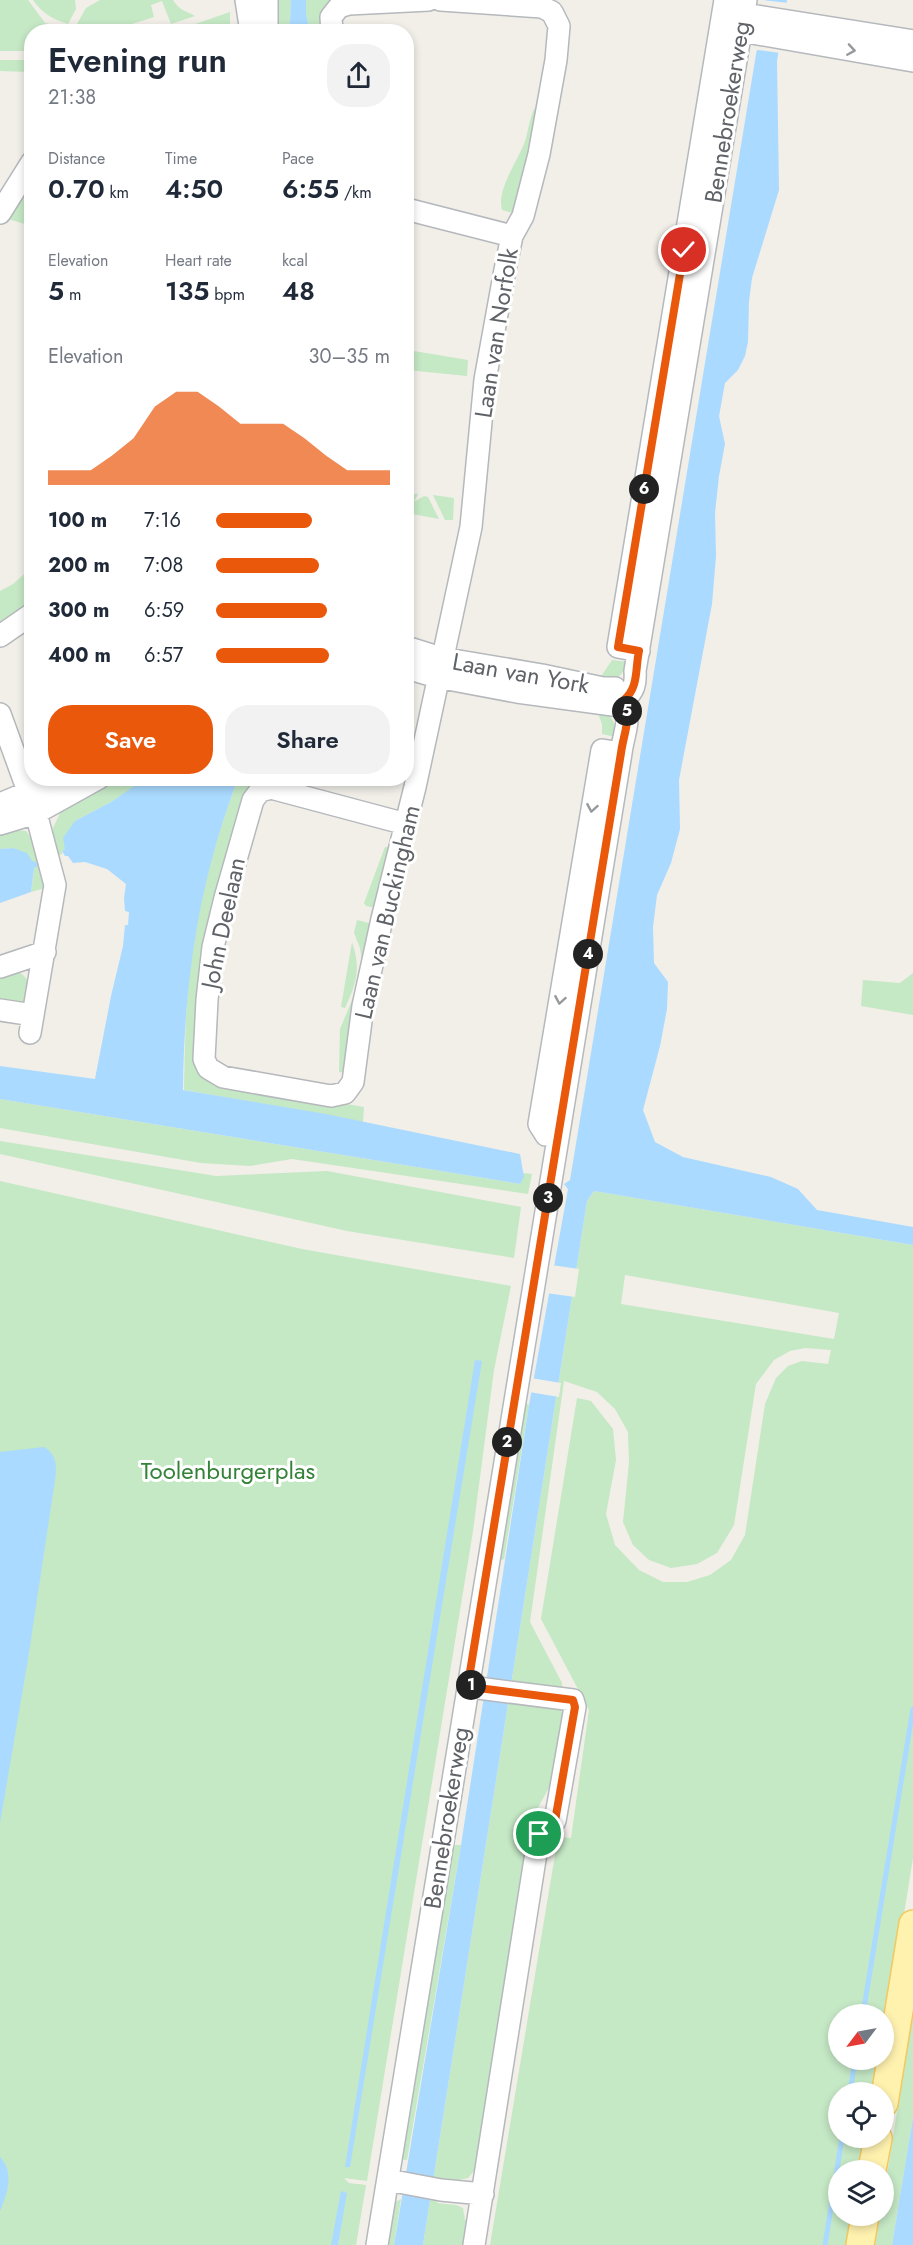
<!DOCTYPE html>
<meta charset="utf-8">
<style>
:root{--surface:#fff;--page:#f2f2f3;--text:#1f2937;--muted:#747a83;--accent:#ea580c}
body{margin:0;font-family:Jost,sans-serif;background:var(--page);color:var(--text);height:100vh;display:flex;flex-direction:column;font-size:22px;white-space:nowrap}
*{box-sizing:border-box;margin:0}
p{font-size:20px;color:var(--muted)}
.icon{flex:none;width:33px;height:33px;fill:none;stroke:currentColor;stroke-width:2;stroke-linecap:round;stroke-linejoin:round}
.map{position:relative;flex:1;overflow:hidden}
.details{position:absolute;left:24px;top:24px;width:390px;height:762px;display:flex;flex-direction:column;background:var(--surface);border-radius:24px;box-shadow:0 3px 9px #0003}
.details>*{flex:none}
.needle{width:39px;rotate:238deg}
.fabs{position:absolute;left:828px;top:2004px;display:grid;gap:12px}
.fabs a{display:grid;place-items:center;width:66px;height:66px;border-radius:50%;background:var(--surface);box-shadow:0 3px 9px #0003;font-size:30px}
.pin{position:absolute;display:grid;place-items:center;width:51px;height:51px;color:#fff;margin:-26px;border:3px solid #fff;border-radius:50%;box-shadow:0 2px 6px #0007}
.km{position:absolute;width:30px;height:30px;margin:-15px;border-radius:50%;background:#222;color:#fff;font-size:16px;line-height:30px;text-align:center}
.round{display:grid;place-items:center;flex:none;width:63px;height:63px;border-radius:24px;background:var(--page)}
.overview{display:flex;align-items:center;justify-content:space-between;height:102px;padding:0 24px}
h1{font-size:33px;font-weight:600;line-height:45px}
.figures{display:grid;grid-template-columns:repeat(3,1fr);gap:9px;height:102px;padding:6px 24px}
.figures div{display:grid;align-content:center}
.figures b{font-size:26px;font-weight:600}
.figures small{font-size:16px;font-weight:400}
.figures p{font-size:16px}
.chart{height:168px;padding:12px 24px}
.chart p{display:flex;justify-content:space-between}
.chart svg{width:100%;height:108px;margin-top:6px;fill:var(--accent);opacity:.7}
.cta{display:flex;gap:12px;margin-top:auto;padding:12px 24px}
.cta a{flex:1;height:69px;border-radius:24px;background:var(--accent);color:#fff;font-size:24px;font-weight:600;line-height:69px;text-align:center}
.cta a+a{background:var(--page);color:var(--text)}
ul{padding:0 24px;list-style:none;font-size:20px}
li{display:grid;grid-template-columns:96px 72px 1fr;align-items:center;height:45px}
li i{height:15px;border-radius:8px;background:var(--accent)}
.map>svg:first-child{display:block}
.green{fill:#c5e8c5;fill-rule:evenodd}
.water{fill:#aadaff}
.pier{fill:#f1efe8}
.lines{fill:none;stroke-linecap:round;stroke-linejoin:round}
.stream{stroke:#aadaff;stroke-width:5}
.minor-casing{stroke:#b5b8bc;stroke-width:24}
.major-casing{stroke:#f2c960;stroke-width:30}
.minor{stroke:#fff;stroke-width:21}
.major{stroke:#fff2af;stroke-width:27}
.oneway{stroke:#979a9d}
.route-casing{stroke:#fff;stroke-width:12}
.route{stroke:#ea580c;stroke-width:8}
.labels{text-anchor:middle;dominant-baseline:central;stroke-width:6;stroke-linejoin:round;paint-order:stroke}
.street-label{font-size:24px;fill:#5f6368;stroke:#fff}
.park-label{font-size:24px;fill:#348238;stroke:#fff}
</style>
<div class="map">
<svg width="913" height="2245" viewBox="0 0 913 2245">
<rect width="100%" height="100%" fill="#f1efe8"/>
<path class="green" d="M0,0H28L45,23L55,25L67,31L32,32L31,51H0Z
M33,0H75L76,9L68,24C52,19 42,13 33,0Z
M100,0H173C181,12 185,10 195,16L171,24L162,1L151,5L154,17L132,24L134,31H73L86,8Z
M273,0H291L290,22L286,31H274Z
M306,0H334L324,31H310L306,14Z
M230,12V31H222L221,28L210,31H175Z
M0,60H31V72L0,71Z
M536,107L542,108L516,214L502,210C496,188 520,159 526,138C528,129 530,120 533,111Z
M31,174V226L5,218Z
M408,350L468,360L467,376L407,370Z
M407,493L418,494L414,502L424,496L428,497L439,519L407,513Z
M433,495L454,498L453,520H445Z
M31,568V605L0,628V591L13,584Z
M612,660L628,662C621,679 616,680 598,681Z
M596,708C612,712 615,722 616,737L602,734V724Z
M116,779H146L111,802L75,821L65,849L62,851V854L57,856L50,839L53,836V828L60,813Z
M238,779H254L245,801L214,902L211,1081L364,1107L363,1122L184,1090C185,1035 186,979 196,925C205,877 220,824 238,779Z
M15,830L26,831L35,843L45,888L31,892C35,863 37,866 14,848L0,849V833Z
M385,847H393L377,908L366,906L364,903Z
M357,920L373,924L347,1073L339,1072L340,1029L358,986L362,962L360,948L354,933Z
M352,942C361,969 357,982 345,1008L341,1007Z
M15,971C33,977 30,990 23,1004L0,1005V975Z
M913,973V1015L861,1006L863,980L900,983Z
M0,1099L520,1184L523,1173L532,1174L528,1194L292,1159L250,1166L201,1163L0,1128Z
M0,1141L216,1176L327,1171L521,1207L514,1258L347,1231L0,1154Z
M0,1181L302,1249L511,1286L494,1370L473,1531L367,2181L344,2178L349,2183L366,2185L356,2245H338L342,2220L334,2245H0ZM481,1361V1362L350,2167Z
M594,1191L913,1245V1858L884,2038V2014H838V2060H880L875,2092H838V2138H867L862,2170H838V2216H854L850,2245H490L558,1837L571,1838L589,1710L541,1619L577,1398L591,1401L613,1429L616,1460L606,1514L615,1545L639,1570L663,1582H687L710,1575L731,1560L745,1535L765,1404L776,1378L788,1366L802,1361L828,1364L831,1350L805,1348L790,1351L774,1360L756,1384L734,1525L717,1553L697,1564L671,1568L649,1560L633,1545L623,1522L629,1463L628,1432L615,1409L597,1392L564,1381L530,1622L562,1683V1691L555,1704L561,1709L563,1718L551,1784L535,1813L474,2171L468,2178L459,2180L442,2178L437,2203L456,2205L463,2208L465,2220L469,2222L465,2245H423L587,1201ZM625,1275L839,1313L834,1339L621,1304Z
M522,1402L529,1405L504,1559L496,1562Z
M450,1845H461L407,2160L399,2159Z
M913,2011V2117L892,2245H875L880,2216H884V2193Z
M401,2199L394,2245H384L390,2205Z"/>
<path class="water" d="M291,0H306V14L310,31H286L290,22Z
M765,0H787L777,61L779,190L752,278L749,301L748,342L745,356L738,370L725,383L719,416L725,444L719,476L715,513L716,556L712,604L679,780L680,829L671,863L657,895L653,927L654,963L668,982L667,1009L660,1046L643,1110L655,1142L683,1157L771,1177L798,1189L817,1210L913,1227V1245L594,1191L587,1201L423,2245H394L461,1845L529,1405L568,1189L564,1184L570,1180Z
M146,778L238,779C199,879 184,982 183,1090L326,1114L520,1154L524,1177L520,1184L0,1099V1066L95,1079L111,996L123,946L125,925H128L129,912L125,911L124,898L126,884L107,869L85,862L73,863L68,856H65L62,851L65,849L63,838L75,821L111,802Z
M13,848L27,853L32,861L36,862L38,866L34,868L31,892L0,903V849Z
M475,1360L482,1361L350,2167H345Z
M44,1447C57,1455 57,1466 55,1480L28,1659L0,1823V1452Z
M913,2117V2245H892Z
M0,2157C15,2173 7,2194 0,2211Z
M341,2191L347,2193L338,2245H331Z"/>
<path class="pier" d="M762,0L789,3L781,53L758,50L753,52Z
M551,1265L579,1269L575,1297L546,1293Z
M531,1378L561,1383L559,1397L529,1392Z"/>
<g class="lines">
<path class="stream" d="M863,2014L913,1709
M850,2092L855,2060
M825,2245L842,2138"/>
<g class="minor-casing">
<path id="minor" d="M246,0L251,32
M267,0V32
M744,14L913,41
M741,31L913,61
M332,32L331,17L339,7L349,4L429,0
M406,209L512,236
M0,213L32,162
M0,636L32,614
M406,647L441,658L542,675L603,688H615L624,700L613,705L517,692L437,677L406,668
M639,651L618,647L725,0
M0,714L36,813L55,885L30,1033
M0,804L62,778
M0,824L36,813L99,778
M406,824L271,788L260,791L253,800L225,898L213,947L207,1000L204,1059L208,1068L223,1077L331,1096L345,1093L353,1082L363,1006L382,919L415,787L471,527L485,380L505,270L512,236L523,216L539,154L556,60L559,26L552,12L542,7L441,0
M0,967L45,952
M0,1010L33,1015
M558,1137L546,1135L539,1124L602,750L621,753
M468,1684L478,1688L573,1700L575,1707L555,1821L539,1834L474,2245
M388,2180L441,2190L483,2194
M377,2245L621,753C624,731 631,723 624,700C634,691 636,684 635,671L746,0"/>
</g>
<g class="major-casing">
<path id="major" d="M884,2103L913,1924
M872,2170L878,2138
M860,2245L865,2216"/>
</g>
<use href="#minor" class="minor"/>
<use href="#major" class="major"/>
</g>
<defs><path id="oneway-chevron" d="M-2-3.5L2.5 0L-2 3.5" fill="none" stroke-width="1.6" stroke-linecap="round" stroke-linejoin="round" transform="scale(1.5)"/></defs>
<g class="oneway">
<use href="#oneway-chevron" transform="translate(851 50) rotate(9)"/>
<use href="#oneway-chevron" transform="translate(592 808) rotate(100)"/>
<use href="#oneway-chevron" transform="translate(560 1000) rotate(100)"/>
</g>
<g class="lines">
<g class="route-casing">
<path id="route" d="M539,1834L555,1821L575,1707L573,1700L478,1688L468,1684L621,753C624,731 631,723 624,700C639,687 635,669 639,651L618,647L684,250"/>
</g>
<use href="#route" class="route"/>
</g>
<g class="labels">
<g class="street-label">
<text transform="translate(727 112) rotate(-81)">Bennebroekerweg</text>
<text transform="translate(496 333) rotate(-81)">Laan van Norfolk</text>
<text transform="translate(521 673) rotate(10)">Laan van York</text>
<text transform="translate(387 912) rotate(-77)">Laan van Buckingham</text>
<text transform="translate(223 923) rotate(-78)">John Deelaan</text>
<text transform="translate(446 1818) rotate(-81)">Bennebroekerweg</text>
</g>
<g class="park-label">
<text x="228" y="1470">Toolenburgerplas</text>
</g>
</g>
</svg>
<div class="fabs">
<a><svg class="needle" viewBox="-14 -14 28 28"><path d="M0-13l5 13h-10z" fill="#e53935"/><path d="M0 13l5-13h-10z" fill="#747a83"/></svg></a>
<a><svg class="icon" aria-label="locate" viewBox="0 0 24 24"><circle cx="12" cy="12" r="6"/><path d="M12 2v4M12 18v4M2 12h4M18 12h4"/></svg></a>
<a><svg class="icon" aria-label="layers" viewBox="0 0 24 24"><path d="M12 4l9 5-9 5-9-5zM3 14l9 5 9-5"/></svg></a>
</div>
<div class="pin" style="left:539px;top:1834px;background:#1e9e55"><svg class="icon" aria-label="arrive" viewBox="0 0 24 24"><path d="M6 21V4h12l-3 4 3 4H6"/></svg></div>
<div class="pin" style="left:684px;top:250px;background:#d93025"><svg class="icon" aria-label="check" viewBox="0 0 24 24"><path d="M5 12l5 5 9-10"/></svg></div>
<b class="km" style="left:471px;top:1685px">1</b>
<b class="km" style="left:507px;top:1442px">2</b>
<b class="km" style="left:548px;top:1198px">3</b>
<b class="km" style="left:588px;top:954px">4</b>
<b class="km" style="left:627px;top:711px">5</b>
<b class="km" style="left:644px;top:489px">6</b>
<section class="details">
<div class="overview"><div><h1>Evening run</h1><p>21:38</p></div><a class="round"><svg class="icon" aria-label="share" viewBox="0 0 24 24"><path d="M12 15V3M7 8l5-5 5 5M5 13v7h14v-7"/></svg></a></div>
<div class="figures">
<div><p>Distance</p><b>0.70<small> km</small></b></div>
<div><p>Time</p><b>4:50</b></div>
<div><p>Pace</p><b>6:55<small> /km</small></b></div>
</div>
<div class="figures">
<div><p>Elevation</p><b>5<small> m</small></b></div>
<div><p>Heart rate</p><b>135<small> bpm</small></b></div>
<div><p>kcal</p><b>48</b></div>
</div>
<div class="chart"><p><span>Elevation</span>30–35 m</p>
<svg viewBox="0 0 160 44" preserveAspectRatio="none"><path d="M0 44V38L10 38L20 38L30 32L40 25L50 12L60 6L70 6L80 12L90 19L100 19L110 19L120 25L130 32L140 38L150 38L160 38V44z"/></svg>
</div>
<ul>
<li><b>100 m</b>7:16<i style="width:55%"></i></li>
<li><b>200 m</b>7:08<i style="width:59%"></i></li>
<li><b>300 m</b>6:59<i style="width:64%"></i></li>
<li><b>400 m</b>6:57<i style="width:65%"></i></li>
</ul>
<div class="cta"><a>Save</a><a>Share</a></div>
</section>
</div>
